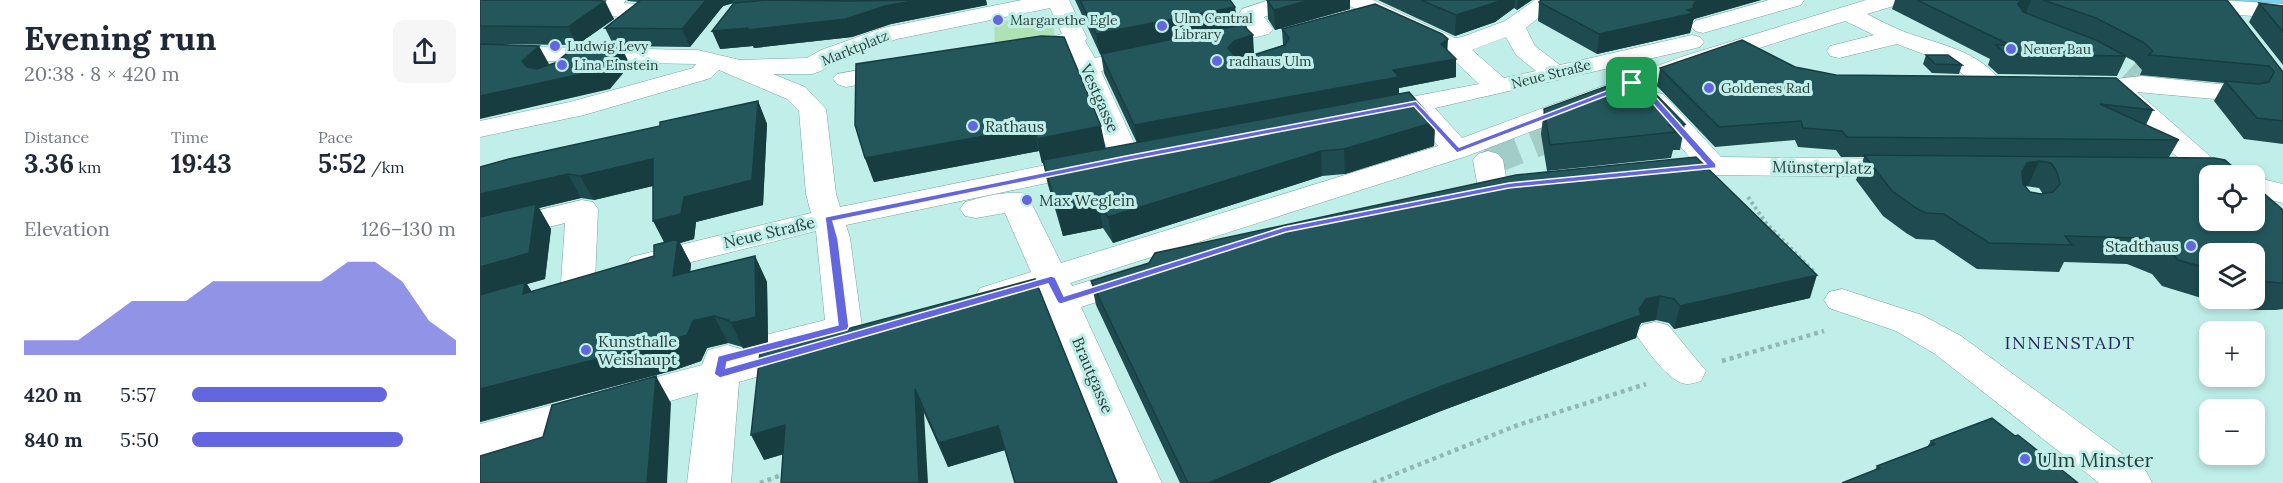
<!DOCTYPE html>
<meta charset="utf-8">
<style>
:root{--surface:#fff;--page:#f6f6f7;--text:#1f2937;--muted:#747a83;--accent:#6366de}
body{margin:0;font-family:Lora,serif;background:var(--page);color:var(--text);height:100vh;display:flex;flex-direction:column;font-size:22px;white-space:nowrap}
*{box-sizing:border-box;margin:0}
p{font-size:20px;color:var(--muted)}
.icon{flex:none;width:33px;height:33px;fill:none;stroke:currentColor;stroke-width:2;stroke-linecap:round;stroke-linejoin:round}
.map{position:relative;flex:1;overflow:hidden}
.drawer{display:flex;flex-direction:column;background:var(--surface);width:480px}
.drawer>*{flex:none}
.tools{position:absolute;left:1719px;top:165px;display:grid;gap:12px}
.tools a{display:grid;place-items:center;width:66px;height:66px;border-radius:12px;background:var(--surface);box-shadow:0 3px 9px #0003;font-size:30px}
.pin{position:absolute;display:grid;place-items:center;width:51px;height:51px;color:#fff;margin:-26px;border-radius:12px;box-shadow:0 3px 9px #0006}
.round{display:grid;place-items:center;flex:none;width:63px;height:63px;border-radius:12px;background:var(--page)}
.headline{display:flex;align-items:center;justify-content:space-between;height:102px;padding:0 24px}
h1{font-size:33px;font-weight:700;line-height:45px}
.metrics{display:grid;grid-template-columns:repeat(3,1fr);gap:9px;height:102px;padding:6px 24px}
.metrics div{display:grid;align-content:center}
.metrics b{font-size:26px;font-weight:700}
.metrics small{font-size:16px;font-weight:400}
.metrics p{font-size:16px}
.chart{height:168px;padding:12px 24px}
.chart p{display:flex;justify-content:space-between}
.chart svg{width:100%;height:108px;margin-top:6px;fill:var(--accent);opacity:.7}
ul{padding:0 24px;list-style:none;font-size:20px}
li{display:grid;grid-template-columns:96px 72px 1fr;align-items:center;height:45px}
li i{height:15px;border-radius:8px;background:var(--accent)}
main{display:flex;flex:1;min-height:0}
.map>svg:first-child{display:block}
.green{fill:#aee2b5}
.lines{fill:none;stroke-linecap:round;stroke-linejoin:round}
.river{fill:#7cd0ee;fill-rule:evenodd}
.minor-tunnel-far1{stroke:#a2ccc6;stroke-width:25;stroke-dasharray:25 13;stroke-linecap:butt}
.minor-tunnel{stroke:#a2ccc6;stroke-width:32;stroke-dasharray:32 16;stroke-linecap:butt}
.minor-casing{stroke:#79a59f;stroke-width:1}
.path-far1{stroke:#92b8b3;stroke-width:4;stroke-dasharray:3 3;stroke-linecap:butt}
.path{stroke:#92b8b3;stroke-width:4.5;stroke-dasharray:4 4;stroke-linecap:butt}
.minor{fill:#fff;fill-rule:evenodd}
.wall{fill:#1e4b4f;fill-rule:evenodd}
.shaded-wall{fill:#183d40}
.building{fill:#23575c;stroke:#183d40;stroke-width:1.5;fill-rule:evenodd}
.route{fill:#6366de;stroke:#fff;stroke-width:1.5;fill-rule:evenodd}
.poi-dot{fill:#6366de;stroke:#c0efe9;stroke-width:2}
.labels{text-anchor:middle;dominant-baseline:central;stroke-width:6;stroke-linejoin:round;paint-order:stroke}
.far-poi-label{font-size:14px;fill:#2b3e3b;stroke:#c0efe9;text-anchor:start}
.far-street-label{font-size:14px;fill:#2b3e3b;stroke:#c0efe9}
.street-label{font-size:16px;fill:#2b3e3b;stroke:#c0efe9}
.poi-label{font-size:16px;fill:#2b3e3b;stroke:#c0efe9;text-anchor:start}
.neighbourhood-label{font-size:18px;letter-spacing:1.5px;fill:#24255e;stroke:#c0efe9}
.near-poi-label{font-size:20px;fill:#2b3e3b;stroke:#c0efe9;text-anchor:start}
</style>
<main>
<section class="drawer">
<div class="headline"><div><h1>Evening run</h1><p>20:38 · 8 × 420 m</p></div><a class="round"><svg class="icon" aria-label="share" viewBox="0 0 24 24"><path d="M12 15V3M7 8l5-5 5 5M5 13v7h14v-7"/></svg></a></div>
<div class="metrics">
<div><p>Distance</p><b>3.36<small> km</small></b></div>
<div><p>Time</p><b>19:43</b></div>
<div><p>Pace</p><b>5:52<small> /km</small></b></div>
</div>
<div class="chart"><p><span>Elevation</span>126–130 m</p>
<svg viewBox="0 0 160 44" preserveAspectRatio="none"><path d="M0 44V38L10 38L20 38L30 30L40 22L50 22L60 22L70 14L80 14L90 14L100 14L110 14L120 6L130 6L140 14L150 30L160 38V44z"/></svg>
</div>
<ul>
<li><b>420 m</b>5:57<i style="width:74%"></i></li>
<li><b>840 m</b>5:50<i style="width:80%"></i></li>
</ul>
</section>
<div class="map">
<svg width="1803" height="483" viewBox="0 0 1803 483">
<rect width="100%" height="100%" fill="#c0efe9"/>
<path class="green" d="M572,15L575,39L515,47L514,22Z"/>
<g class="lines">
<path class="river" d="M1736,0H1803V19L1761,15L1744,10Z"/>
<path class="minor-tunnel-far1" d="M1648,71L1660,82
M1092,127L1104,122"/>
<path class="minor-tunnel" d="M1008,160L1096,125"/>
<g class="minor-casing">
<path id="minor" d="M122,0H146L144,3L172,5L175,10C166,23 150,36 134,32L130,27L141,17L116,15L113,10Z
M542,0H589L607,38L605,41L615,58L665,48L674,50L677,55L674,60L621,71L661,158L656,164L646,167L636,164L631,158L586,48L544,59L535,57L532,52L535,47L582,34L570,8L417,39L359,60L341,71L332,74H293L325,87L346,109L356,194L360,207L610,156L620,159L625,165L620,171L610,174L366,225L370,238L382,327L377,336L338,346L341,351L335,360L259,382L251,483H207L218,393L0,456V424L222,365L228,350L247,345L261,349L264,354L278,350L275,345L281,336L345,320L336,231L163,274L151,271L146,264L151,257L331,213L326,194L319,111L307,99L239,70L231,78L104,115L0,137V121L90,102L213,68L216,64L0,60V46L218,50L260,60L327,58L341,50L403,28Z
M789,0H822L819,5L784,17L793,29L789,34L727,49L719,47L715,42L719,37L767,25L759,14L762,9Z
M865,0H893L975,38L982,37L1025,21L1055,0H1080L1046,28L1055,46L1080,65L1212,35L1220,37L1224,42L1220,47L1212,49L955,108L982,138L1204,56L1386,0H1420L1417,5L1387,14C1399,20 1412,27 1425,32C1460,45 1499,50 1522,83L1518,88L1509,91L1500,88L1470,64L1417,44L1359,58L1350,56L1347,51L1350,46L1394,35L1365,21L1222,66L987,156L590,283L592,286L654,267L666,270L671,278L666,286L601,307L682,483H638L560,293L513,307L500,304L495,296L500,288L551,272L525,213L496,218L485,216L480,209L485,202C504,197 527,190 547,194L581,263L958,146L930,113L894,120L884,118L880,112L884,106L894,104L999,84L963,50L925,34L868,5ZM1026,37L1036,55L1056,71L1024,78L992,50Z
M1289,0H1324L1321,5L1223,33L1215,31L1211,26L1215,21Z
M1694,0H1741L1803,4V18L1743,14L1697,5Z
M419,63L428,66L432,71L428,76L366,87L357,84L353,79L357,74Z
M1662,76L1777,88L1781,94L1777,100L1768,102L1657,92L1730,156L1737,171C1731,180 1723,180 1711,177L1706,165L1628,94L1591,91L1587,85L1591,79L1600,77L1635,79Z
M1174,92L1183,94L1241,157L1424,159L1434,162L1439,168L1434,174L1424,177L1233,175L1182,179L1171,176L1167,170L1171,164L1211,159L1161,100L1165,94Z
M1008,151L1018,154L1023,160L1028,188L1024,194L1013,197L1002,194L998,188L993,160L998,154Z
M1774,177L1803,184V203L1774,196Z
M102,200L113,202L118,209L115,283L110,291L98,294L86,291L81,283L85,223L0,244V224Z
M1362,289L1442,315L1481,336L1666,471L1672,483H1619L1455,354L1416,331L1349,308L1344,300L1349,292Z
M1175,322L1188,325L1226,371L1221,381C1217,382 1211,384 1207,384C1190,384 1165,348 1156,334L1162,325Z"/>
</g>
<path class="path-far1" d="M1268,197L1286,223L1334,272"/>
<path class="path" d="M1242,361L1344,331
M280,483L304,474
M893,483L1038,425L1166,384"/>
<use href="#minor" class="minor"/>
</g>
<path class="wall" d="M0,0H120V1L134,19L97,45L0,44Z
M147,0H506L507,5L411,24L372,37L274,48L273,46L240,49L254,3L243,6L210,47L134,46L125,28L159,2L148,1Z
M595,0H750L755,7L757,26L620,54Z
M787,0H870V9L795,30L788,19Z
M898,0H1052L1037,10L1034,8L1015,22L975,36Z
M1061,0H1281L1214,19L1213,21L1210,33L1117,54L1058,21L1059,2Z
M1415,0H1747L1803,72V144L1764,139L1734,101L1744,83L1660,75L1662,70L1654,61L1646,57L1637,76L1518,74L1508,65L1510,59L1412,9Z
M1779,3L1803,6V65L1769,22Z
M767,28L774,53L762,57L764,58L803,45L802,29L968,51L976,77L919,88V94L955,122L954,146L865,174L842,176L633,243L623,228L583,236L568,185L563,163H562L559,151L394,182L385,158L376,64L626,149L657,143L624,73L621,54Z
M1446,55L1482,65L1479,74L1452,73L1443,64Z
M1180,68L1356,75L1636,78L1673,110L1666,125L1699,140L1689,157L1803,210V309L1796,310H1776L1754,307L1750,303L1728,300L1682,286L1672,274L1647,264L1584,262L1579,272L1497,269L1454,240L1436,239L1426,233L1403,216L1376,180L1384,157H1361L1356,150L1318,147L1315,140L1235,147L1177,86ZM1545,186L1559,188L1563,194L1550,192ZM1730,254H1774V298H1730Z
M278,101L287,124L283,205L216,222L214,239L200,243L211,264L210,272L275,256L287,282L288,343L264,350L262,347L248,343L227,348L221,361L195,370L0,422V194L180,126ZM173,186L184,242L174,256L51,292L47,284L65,279L71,229L59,208L101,198L114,200Z
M1064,109L1205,124L1200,150H1193L1191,158L1067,171L1061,134Z
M555,279L525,450L468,467L444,413L284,460Z
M611,281L1330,298L1194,329L1189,323L1176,320L1161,323L1159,327L1156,338L961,411L852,455L789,483H700L616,305Z
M1535,436L1395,470L1397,466L1447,447L1451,441Z"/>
<path class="shaded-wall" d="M106,0H120L111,11L125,1L134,19L97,45L88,27Z
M226,0H252L253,3L243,6L210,47L202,29Z
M438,0H506L507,5L411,24L372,37L274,48L273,46L240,49L232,31L268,28L405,6Z
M830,0H870V9L795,30L794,10Z
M1020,0H1035L1034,8L1015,22L975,36L976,15Z
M1038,0H1052L1037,10Z
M1217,0H1281L1214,19L1213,21L1210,33L1117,54L1119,34L1207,10Z
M1541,0H1551L1545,15L1538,4Z
M755,7L757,26L620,54L616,34Z
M766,24L767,36L773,35L774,53L755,59L748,48Z
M968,39L967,57L976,59V77L919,88V96L657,144L654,125L913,70L961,44Z
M59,46L69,64L53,80L42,61Z
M141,46L150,65L130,89L0,119V96Z
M278,101L287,124L283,205L216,222L214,239L200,243L211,264L207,302L193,276L186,246L173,221L204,197Z
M955,122L954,146L865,174L864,149Z
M621,126L626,150L562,163L557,139Z
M553,127L559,151L394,182L385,158Z
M841,151L842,176L633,243L628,217Z
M173,159L185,183L114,200L100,176Z
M1559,161L1548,186L1537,188L1542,172L1547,163Z
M88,174L101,198L59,208L71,229L65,279L47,284L62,308L0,298V194Z
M618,202L623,228L583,236L577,210Z
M275,256L287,282L288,343L264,350L251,323Z
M1337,275L1330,298L1194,329L1200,306Z
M1180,296L1176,320L1161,323L1159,327L1156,338L961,411L852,455L789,483H729L851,431L1159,309L1166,299Z
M234,316L248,343L227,348L221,361L195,370L0,422V389L213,321Z
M176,376L191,403L187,483H167Z
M435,389L444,413L448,483H439Z
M305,425L318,449L284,460L271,435Z
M518,426L525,450L468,467L459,443Z"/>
<path class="building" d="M0,0H110L125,1L88,27L0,26Z
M161,0H226L202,29L125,28Z
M287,0L371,1L438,0L405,6L366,19L267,30L268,28L232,31L254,3Z
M600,0H750L755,7L616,34Z
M787,0H830L794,10Z
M941,0H1020L1017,2L976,15Z
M1061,0H1217L1213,5L1214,8L1207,10L1214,13L1119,34L1059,2Z
M1437,0H1541L1538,4L1543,12L1616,40L1646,56L1526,54L1516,45H1530Z
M1563,0H1747L1803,72V121L1777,118L1745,81L1779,84L1789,82L1794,72L1789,66L1669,55L1673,51L1663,42L1616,18Z
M1779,3L1803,6V32Z
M895,4L962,34L968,39L961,44L976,59L913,70L919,77L654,125L621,54L766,24V28L773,35L754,41L748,48L754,55L764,58L805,45L809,38L802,29Z
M561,36L584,37L621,126L557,139L553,127L385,158L375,125L376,64Z
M1262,40L1315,67L1356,75L1636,78L1673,110L1620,104L1699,140L1367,137L1362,131L1323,128L1321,121L1239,127L1180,68Z
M0,44L59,46L42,61L47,67L56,69L75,63L96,46H141L120,70L0,96Z
M1446,55H1468L1482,65L1455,64Z
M1157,75L1205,124L1189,125L1196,132L1070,145L1064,109Z
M929,92L955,122L864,149L841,151L628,217L618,202L577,210L563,160Z
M278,101L272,180L204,197L201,214L173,221V159L100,176L88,174L0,194V167L29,159L180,126V122Z
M1384,155L1734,158L1745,160L1763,176H1730V220H1774V185L1803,210V283L1774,281V254H1730V269L1698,260L1687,248L1661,238L1585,236L1592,245L1509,243L1464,214L1446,213L1436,208L1412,191ZM1559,161L1571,163L1577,172L1580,184L1573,192L1561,194L1550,192L1543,184L1542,172L1547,163Z
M1216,157L1337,275L1200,306L1194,299L1180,296L1166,299L1159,309L1161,315L962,386L851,431L729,483H708L611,281L669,263L675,253L1036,175Z
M56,204L49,253L0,267V217Z
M198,239L193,276L275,256L276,317L251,323L248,320L234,316L213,321L207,335L180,343L0,389V295L45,282L43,294L174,256V245Z
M555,279L637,483H535L518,426L459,443L435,389L439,483H301L305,425L271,435L280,352Z
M176,376L167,483H0V456L63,437L72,405Z
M1512,418L1535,436L1538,435L1598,483H1362L1400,468L1397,466L1455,444L1451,441Z"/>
<path class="route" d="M1152,81L1174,95L1236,164V168L1029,188L806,232L581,304L578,303L568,284L240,378L234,374L238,356L358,325L345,217L646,156L936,101L979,147ZM1152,86L1168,98L1226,164L1029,183L804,227L584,296L575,277L571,276L246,368L247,362L367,330L369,327L358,239L353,221L646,161L934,106L977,153Z"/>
<g class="poi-dot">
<circle cx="518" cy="20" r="6"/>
<circle cx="682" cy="26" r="6"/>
<circle cx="75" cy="46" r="6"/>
<circle cx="1531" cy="49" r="6"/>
<circle cx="737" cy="61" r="6"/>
<circle cx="82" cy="65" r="6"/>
<circle cx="1229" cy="88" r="6"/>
<circle cx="493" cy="126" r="6"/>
<circle cx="547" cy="200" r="6"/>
<circle cx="1711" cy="246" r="6"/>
<circle cx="106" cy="350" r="6"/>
<circle cx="1545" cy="459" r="6"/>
</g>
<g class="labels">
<g class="far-poi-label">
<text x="694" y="18">Ulm Central<tspan x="694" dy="16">Library</tspan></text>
<text x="530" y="20">Margarethe Egle</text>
<text x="87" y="46">Ludwig Levy</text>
<text x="1543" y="49">Neuer Bau</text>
<text x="749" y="61">radhaus Ulm</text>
<text x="94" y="65">Lina Einstein</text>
<text x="1241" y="88">Goldenes Rad</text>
</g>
<g class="far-street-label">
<text transform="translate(375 48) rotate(-22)">Marktplatz</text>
<text transform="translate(1071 74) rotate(-14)">Neue Straße</text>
</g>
<g class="street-label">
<text transform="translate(620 98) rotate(66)">Vestgasse</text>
<text transform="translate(1342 167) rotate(1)">Münsterplatz</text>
<text transform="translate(289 232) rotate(-13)">Neue Straße</text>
<text transform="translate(613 375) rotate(67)">Brautgasse</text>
</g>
<g class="poi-label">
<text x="505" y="126">Rathaus</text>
<text x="559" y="200">Max Weglein</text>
<text x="1699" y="246" text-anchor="end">Stadthaus</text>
<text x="118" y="341">Kunsthalle<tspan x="118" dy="18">Weishaupt</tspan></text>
</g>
<g class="neighbourhood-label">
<text x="1590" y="342">INNENSTADT</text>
</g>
<g class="near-poi-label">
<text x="1557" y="459">Ulm Minster</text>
</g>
</g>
</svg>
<div class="tools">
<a><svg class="icon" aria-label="locate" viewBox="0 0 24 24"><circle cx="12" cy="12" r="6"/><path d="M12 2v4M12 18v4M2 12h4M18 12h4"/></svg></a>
<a><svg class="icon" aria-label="layers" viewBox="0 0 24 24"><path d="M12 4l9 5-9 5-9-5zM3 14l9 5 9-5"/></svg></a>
<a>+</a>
<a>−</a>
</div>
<div class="pin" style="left:1152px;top:83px;background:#1e9e55"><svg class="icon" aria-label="arrive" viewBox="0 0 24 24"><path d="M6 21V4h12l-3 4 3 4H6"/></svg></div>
</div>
</main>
